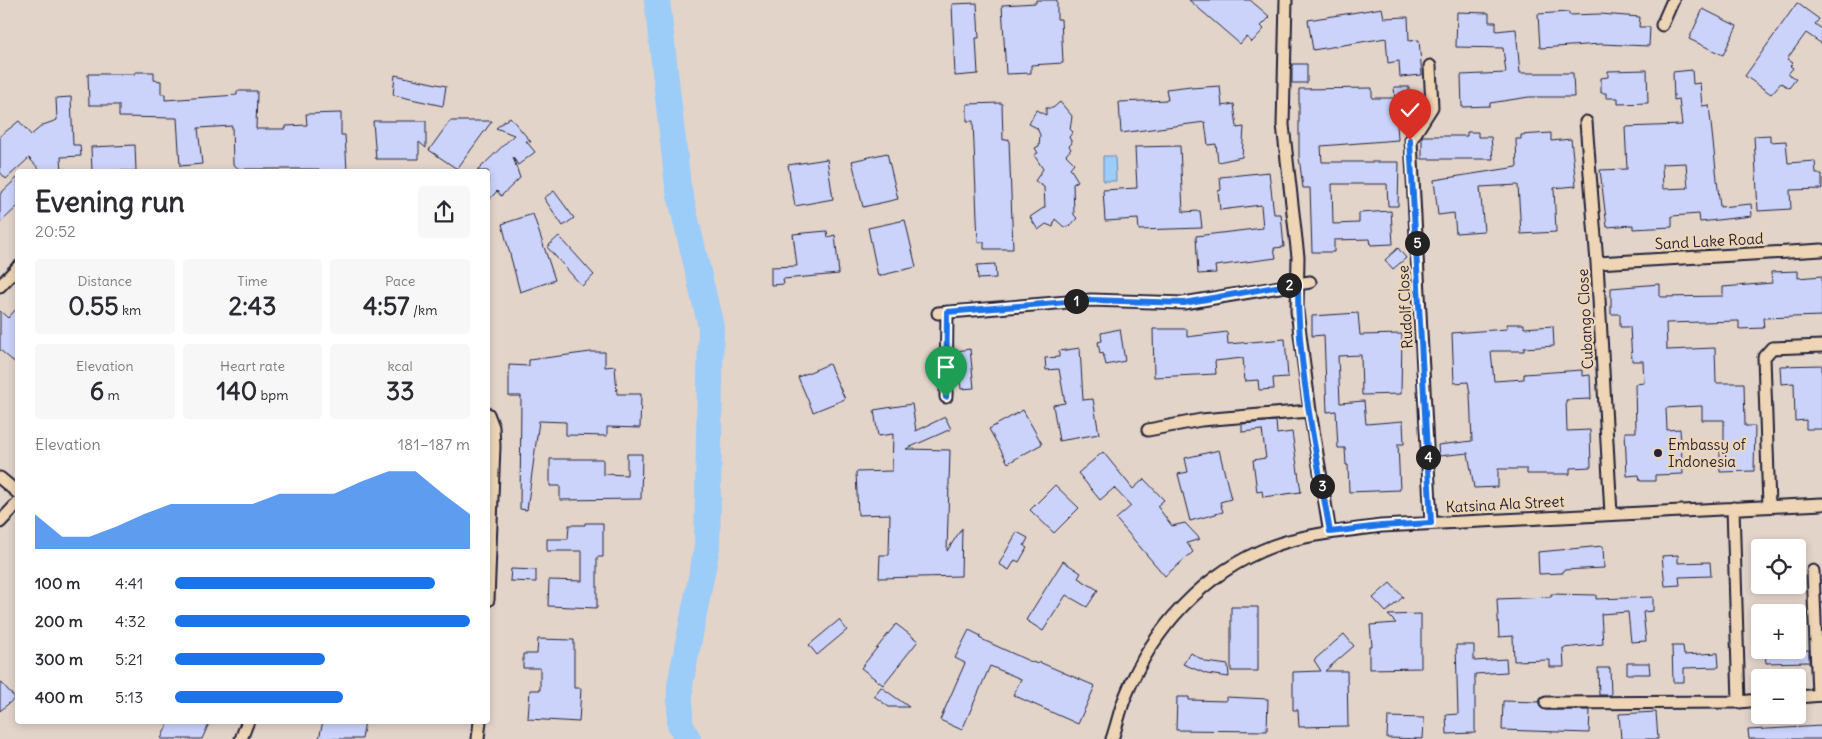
<!DOCTYPE html>
<meta charset="utf-8">
<style>
:root{--surface:#fff;--page:#f7f7f7;--text:#2b2b33;--muted:#7c7c81;--accent:#1a73e8}
body{margin:0;font-family:Delius,sans-serif;background:var(--page);color:var(--text);height:100vh;display:flex;flex-direction:column;font-size:19px;white-space:nowrap}
*{box-sizing:border-box;margin:0}
p{font-size:16px;color:var(--muted)}
.icon{flex:none;width:28px;height:28px;fill:none;stroke:currentColor;stroke-width:2;stroke-linecap:round;stroke-linejoin:round}
.map{position:relative;flex:1;overflow:hidden}
.sheet{position:absolute;left:15px;top:169px;width:475px;height:555px;display:flex;flex-direction:column;background:var(--surface);border-radius:5px;box-shadow:0 2px 8px #0003}
.sheet>*{flex:none}
.tools{position:absolute;left:1751px;top:539px;display:grid;gap:10px}
.tools a{display:grid;place-items:center;width:55px;height:55px;border-radius:5px;background:var(--surface);box-shadow:0 2px 8px #0003;font-size:25px}
.pin{position:absolute;display:grid;place-items:center;width:42px;height:42px;color:#fff;margin:-51px -21px;border-radius:50% 50% 50% 0;rotate:-45deg;box-shadow:0 0 5px #0007}
.pin .icon{rotate:45deg}
.km{position:absolute;width:25px;height:25px;margin:-12px;border-radius:50%;background:#222;color:#fff;font-size:14px;line-height:25px;text-align:center}
.round{display:grid;place-items:center;flex:none;width:52px;height:52px;border-radius:5px;background:var(--page)}
.summary{display:flex;align-items:center;justify-content:space-between;height:85px;padding:0 20px}
h1{font-size:28px;font-weight:700;line-height:38px}
.figures{display:grid;grid-template-columns:repeat(3,1fr);gap:8px;height:85px;padding:5px 20px}
.figures div{display:grid;align-content:center;border-radius:5px;background:var(--page);text-align:center}
.figures b{font-size:25px;font-weight:700}
.figures small{font-size:14px;font-weight:400}
.figures p{font-size:14px}
.chart{height:140px;padding:10px 20px}
.chart p{display:flex;justify-content:space-between}
.chart svg{width:100%;height:90px;margin-top:5px;fill:var(--accent);opacity:.7}
ul{padding:0 20px;list-style:none;font-size:16px}
li{display:grid;grid-template-columns:80px 60px 1fr;align-items:center;height:38px}
li i{height:12px;border-radius:6px;background:var(--accent)}
.map>svg:first-child{display:block}
.water{fill:#9cccf8;stroke:#6b88ac}
.lines{fill:none;stroke-linecap:round;stroke-linejoin:round}
.river{stroke:#9cccf8;stroke-width:26}
.building{fill:#cbd3fb;stroke:#22223b;fill-rule:evenodd}
.minor-casing{stroke:#22223b;stroke-width:15}
.minor{stroke:#edd5b5;stroke-width:11}
.route-casing{stroke:#fff;stroke-width:10}
.route{stroke:#1a73e8;stroke-width:6}
.poi-dot{fill:#22223b;stroke:#edd5b5;stroke-width:2}
.labels{text-anchor:middle;dominant-baseline:central;stroke-width:4.5;stroke-linejoin:round;paint-order:stroke}
.street-label{font-size:15px;fill:#22223b;stroke:#edd5b5}
.poi-label{font-size:15px;fill:#22223b;stroke:#edd5b5;text-anchor:start}
</style>
<div class="map">
<svg width="1822" height="739" viewBox="0 0 1822 739">
<rect width="100%" height="100%" fill="#e3d4ca"/>
<filter id="ink" filterUnits="userSpaceOnUse"><feTurbulence type="fractalNoise" baseFrequency=".02" numOctaves="2"/><feDisplacementMap in="SourceGraphic" scale="10" xChannelSelector="R" yChannelSelector="G"/><feConvolveMatrix kernelMatrix="1 2 1 2 8 2 1 2 1" color-interpolation-filters="sRGB"/></filter>
<g filter="url(#ink)">
<path class="water" d="M1103,156H1115L1116,181H1103Z"/>
<g class="lines">
<path class="river" d="M657,0L678,186L711,327L707,547L680,685V724L688,739"/>
</g>
<path class="building" d="M1036,0H1057V19H1061L1063,63L1031,65V73L1006,74L1002,5L1036,3Z
M1189,0H1250L1270,17L1261,26L1264,29L1252,42L1246,37L1240,44Z
M977,3L979,38H976L978,74L955,76L952,4Z
M1797,3L1819,19L1815,24L1822,29V44L1806,33L1787,59L1793,63L1790,66L1793,68L1788,74L1796,79L1789,88L1781,83L1771,94L1745,76Z
M1382,8L1384,18L1408,17L1409,41L1419,40L1422,75L1400,77L1399,61L1388,63L1386,38L1313,50L1308,20Z
M1703,9L1737,26L1723,55L1689,39Z
M1457,12L1489,13V22H1496V31L1516,29L1520,73H1573L1574,97H1529L1490,103V106L1462,107L1461,75L1506,73L1503,48L1456,47Z
M1569,12V15L1600,14L1640,17L1639,27H1650L1649,46L1601,44L1540,48L1538,14Z
M1292,64H1307V83H1292Z
M1647,70L1648,103L1618,104V98H1606V93H1601V78L1608,77V71Z
M1692,70L1693,84L1700,83L1702,106L1709,105L1720,207L1751,204L1752,216L1700,222L1699,214L1672,216V227L1633,229V225L1607,227L1600,170L1627,169L1625,127L1682,125L1679,99L1674,100L1673,72ZM1686,163L1688,188L1663,189L1662,164Z
M135,72H154V80L161,81V94H165V100L237,95V91H257L256,129H286V126L307,125L306,114L341,113V135H345L347,171H319V169H239L233,164L232,126L198,128L202,164L180,166L177,118L119,117V105H89L88,74H135Z
M395,75L446,86L443,106L393,95Z
M1191,86V88L1220,86L1222,106L1234,104L1237,128L1244,127L1242,157L1218,162L1216,144L1208,145L1205,122L1121,133L1119,102L1168,100L1166,89Z
M1394,87H1409V102L1424,101V105L1413,123H1397L1398,140L1321,146L1322,162H1399L1398,206H1388L1387,184H1332L1333,224L1359,223V213L1391,211L1393,244L1371,245L1370,239L1334,240V252H1312L1310,188H1303L1299,157V89L1372,88V98H1395Z
M71,97L73,145H80L81,156L61,157L62,171H41L29,158L6,179L0,172V136L19,121L31,135L43,125L57,120L56,98Z
M1060,102L1072,116L1070,129L1073,132L1069,137L1072,143L1069,146L1071,149L1066,155L1074,163L1070,168L1078,181L1073,184L1074,215L1077,218L1071,225L1064,227L1055,219L1053,227L1046,224L1038,230L1030,217L1045,207L1044,187L1035,181L1043,169L1034,155L1038,153L1035,148L1039,146L1040,135L1037,128L1029,124L1036,110L1046,115V108H1053Z
M1002,103L1003,140L1009,139L1013,249H984V242H978L973,121H967V104Z
M510,117L531,142L526,141L535,152L518,165L513,157L520,178L501,196L497,191L488,201V171H477L514,135L496,128Z
M373,121H426V148L419,142V159H376Z
M450,121H492L457,169L429,150Z
M1467,132H1478V137H1491L1493,159H1422V136H1467Z
M1551,133V141L1571,139L1576,186L1554,188L1556,232L1521,234L1518,185L1480,187L1484,231L1456,233L1454,213L1438,215L1434,180L1517,167L1516,139H1521V135Z
M1770,135V142L1786,141L1788,163L1815,161L1816,174H1822V189L1790,190L1791,209L1758,211L1754,136Z
M135,145L136,171H92L91,147Z
M1180,146L1183,212L1200,211L1202,228L1139,230L1138,219L1105,221L1103,190L1137,188L1135,147Z
M887,153L898,199L863,207L852,161Z
M827,159L833,199L795,206L788,165Z
M1269,172L1274,214H1281L1284,247L1274,248L1276,258L1215,266L1216,273L1198,274L1196,236L1263,228L1261,205L1220,210L1218,191L1221,190L1220,177Z
M18,177V206L0,223V194Z
M554,191L574,218L563,226L544,198Z
M533,214L555,280L520,292L502,224Z
M905,220L916,267L878,276L868,228Z
M827,231L828,237L835,235L839,274L783,279L784,284L771,285V267L797,266L793,234Z
M559,236L594,275L582,286L547,247Z
M1398,248L1406,258L1393,269L1385,260Z
M995,264L996,278L978,279L977,265Z
M1798,271V278L1822,276V316L1763,318L1764,328L1739,329V321L1666,323L1667,350L1715,348L1716,383H1744L1745,426H1755L1754,471L1720,472V451H1724V420H1702V406L1679,407L1666,408L1667,430L1680,429L1683,474L1655,475V481H1640L1639,475L1627,476L1625,432H1636L1635,384L1644,383L1643,361H1632L1630,327H1620V314H1611V288L1660,284V297L1723,296V287L1772,283L1771,272Z
M18,307V365L0,350V311L8,318Z
M1358,313L1360,335L1402,334L1401,394L1362,395L1361,355L1338,356L1340,403L1364,401L1366,424L1403,421L1404,444H1398L1400,490L1349,492L1348,465H1346L1345,448H1338L1336,411L1327,412L1324,335L1312,336V316Z
M1507,324H1524V328L1553,326L1554,346L1524,348V351H1491L1494,381L1524,379V374L1582,370V376L1590,375L1591,399L1566,400L1567,431L1590,430L1591,467L1570,468V474H1527V469H1498V487L1474,488L1468,453L1439,456L1438,445L1472,441L1470,394L1468,382L1454,383L1452,333L1507,329Z
M1120,329L1125,361L1106,365L1103,353L1100,354L1098,342L1102,341L1101,333Z
M1153,329H1187V337L1227,332L1228,344L1285,339L1288,377L1273,378L1274,389L1259,390L1258,380L1245,381L1243,358L1215,361L1216,374L1154,377Z
M1080,348L1083,400L1093,399L1099,434L1059,441L1053,405L1065,403L1059,369L1046,370L1045,358L1059,357V351Z
M970,349L974,388L961,389L957,351Z
M591,352H605V367L615,366L617,394H641L640,428L607,427V436L566,435V422L539,421L527,510L520,509L521,396H509V365L529,366V360Z
M829,364L845,399L813,412L798,377Z
M1822,365V429H1806V420L1795,421L1794,383L1781,384L1780,366Z
M912,404L916,431L945,417L951,429L906,449L950,450L947,551L962,528L961,576L879,578L880,555H889L890,514L858,515L856,472L892,471L893,434L878,436L874,410Z
M1023,410L1042,444L1008,463L989,429Z
M1276,421L1277,434L1292,432L1301,492L1263,497L1262,491L1257,492L1253,460L1266,458L1262,430L1242,432V424Z
M1219,450L1231,499L1220,502L1223,512L1190,521L1178,474L1188,472L1185,458Z
M1103,452L1133,489L1144,479L1164,500L1157,506L1172,526L1185,523L1200,539L1187,543L1193,552L1165,576L1116,519L1131,506L1114,488L1100,500L1078,473Z
M627,454H642L641,499L560,500V486H550V459H603V474L627,475Z
M1055,485L1079,508L1054,533L1030,510Z
M585,523H603V557H597V608L548,606L549,580L582,581V551H547V539H568L569,525H585Z
M1017,532L1028,538L1024,546L1027,548L1019,562L1015,560L1009,570L999,564Z
M1603,546L1604,568L1563,570V573L1539,574L1538,552Z
M1678,555V563L1710,562L1711,576L1679,577L1680,585L1665,586L1662,556Z
M1063,561L1081,573L1078,578L1098,590L1087,607L1066,595L1043,631L1026,620Z
M511,569L536,570V582L510,581Z
M1390,583L1403,597L1386,612L1373,598Z
M1551,594L1596,595V599L1653,597V611L1643,612L1646,641L1631,642L1628,612L1601,614L1603,644L1563,648L1564,667H1550V660L1514,661L1513,636L1499,637L1497,599L1551,597Z
M1231,607H1258V671H1231Z
M1421,614V668L1369,669V646H1372L1370,625L1396,623L1388,615Z
M839,620L847,630L817,655L809,645Z
M896,624L918,641L883,685L861,668Z
M969,630L981,636L979,638L1029,661L1038,664L1039,662L1095,686L1078,724L1013,695L1021,679L990,666L962,730L940,720L965,663L955,658Z
M1344,634L1354,646L1325,671H1347L1348,726L1299,727L1298,710H1293V672L1321,671L1314,660Z
M538,639L574,640V688H581L579,722L528,719L530,690H540V668H523V654H537Z
M1456,645H1474V661L1506,659L1507,672L1475,674V733L1447,734L1446,715L1458,714Z
M1672,646H1683L1684,655L1718,653L1719,667L1684,668V682H1673Z
M1809,650V662L1766,663L1765,652Z
M1191,653L1206,662L1228,665L1229,677L1207,674L1183,664Z
M1627,663H1649L1650,674H1627Z
M1598,668H1610L1611,695H1599Z
M0,681L15,698L0,711Z
M881,687L909,707H889L874,696Z
M1177,697H1189V700L1226,701V697L1268,699L1267,731L1176,730Z
M1503,701L1539,702L1540,707L1546,710H1590L1589,733L1502,730Z
M1656,712L1658,739H1621L1619,714Z
M1388,717L1424,718L1423,739L1387,738Z
M169,721H210L202,739H161Z
M323,721H365L362,739H319Z
M1822,726V739H1749L1748,730Z"/>
<g class="lines">
<g class="minor-casing">
<path id="minor" d="M1286,0L1283,125L1298,257L1297,311L1310,411L1330,533
M1662,25L1673,0
M1430,66L1432,107L1411,140L1431,523
M1586,122L1597,263L1611,514
M1597,263L1822,250
M0,286L18,267
M938,313L1091,300L1184,303L1310,282
M946,397L947,312
M488,414L493,427L494,446L488,600
M1148,430L1201,420L1310,411
M0,478L18,493
M1769,506L1764,357L1772,348L1822,346
M1733,508L1739,702L1760,700
M0,522L18,503
M1813,571L1818,695
M1798,697L1822,695
M1546,703L1739,702
M241,739L248,721
M478,739L480,721
M1112,739C1117,725 1120,709 1126,695C1153,628 1204,572 1273,546C1306,534 1345,531 1381,526L1822,504"/>
</g>
<use href="#minor" class="minor"/>
</g>
</g>
<g class="lines" filter="url(#ink)">
<g class="route-casing">
<path id="route" d="M946,397L947,312L1091,300L1184,303L1298,283C1297,366 1316,451 1330,532L1381,526L1431,523L1410,140"/>
</g>
<use href="#route" class="route"/>
</g>
<circle class="poi-dot" cx="1658" cy="453" r="5"/>
<g class="labels">
<g class="street-label">
<text transform="translate(1709 241) rotate(-3)">Sand Lake Road</text>
<text transform="translate(1405 307) rotate(-93)">Rudolf Close</text>
<text transform="translate(1585 319) rotate(-93)">Cubango Close</text>
<text transform="translate(1505 504) rotate(-3)">Katsina Ala Street</text>
</g>
<g class="poi-label">
<text x="1668" y="444">Embassy of<tspan x="1668" dy="17">Indonesia</tspan></text>
</g>
</g>
</svg>
<div class="tools">
<a><svg class="icon" aria-label="locate" viewBox="0 0 24 24"><circle cx="12" cy="12" r="6"/><path d="M12 2v4M12 18v4M2 12h4M18 12h4"/></svg></a>
<a>+</a>
<a>−</a>
</div>
<div class="pin" style="left:946px;top:397px;background:#1e9e55"><svg class="icon" aria-label="arrive" viewBox="0 0 24 24"><path d="M6 21V4h12l-3 4 3 4H6"/></svg></div>
<div class="pin" style="left:1410px;top:140px;background:#d93025"><svg class="icon" aria-label="check" viewBox="0 0 24 24"><path d="M5 12l5 5 9-10"/></svg></div>
<b class="km" style="left:1076px;top:301px">1</b>
<b class="km" style="left:1289px;top:285px">2</b>
<b class="km" style="left:1322px;top:486px">3</b>
<b class="km" style="left:1428px;top:457px">4</b>
<b class="km" style="left:1417px;top:243px">5</b>
<section class="sheet">
<div class="summary"><div><h1>Evening run</h1><p>20:52</p></div><a class="round"><svg class="icon" aria-label="share" viewBox="0 0 24 24"><path d="M12 15V3M7 8l5-5 5 5M5 13v7h14v-7"/></svg></a></div>
<div class="figures">
<div><p>Distance</p><b>0.55<small> km</small></b></div>
<div><p>Time</p><b>2:43</b></div>
<div><p>Pace</p><b>4:57<small> /km</small></b></div>
</div>
<div class="figures">
<div><p>Elevation</p><b>6<small> m</small></b></div>
<div><p>Heart rate</p><b>140<small> bpm</small></b></div>
<div><p>kcal</p><b>33</b></div>
</div>
<div class="chart"><p><span>Elevation</span>181–187 m</p>
<svg viewBox="0 0 160 44" preserveAspectRatio="none"><path d="M0 44V27L10 38L20 38L30 33L40 27L50 22L60 22L70 22L80 22L90 17L100 17L110 17L120 11L130 6L140 6L150 17L160 27V44z"/></svg>
</div>
<ul>
<li><b>100 m</b>4:41<i style="width:88%"></i></li>
<li><b>200 m</b>4:32<i style="width:100%"></i></li>
<li><b>300 m</b>5:21<i style="width:51%"></i></li>
<li><b>400 m</b>5:13<i style="width:57%"></i></li>
</ul>
</section>
</div>
